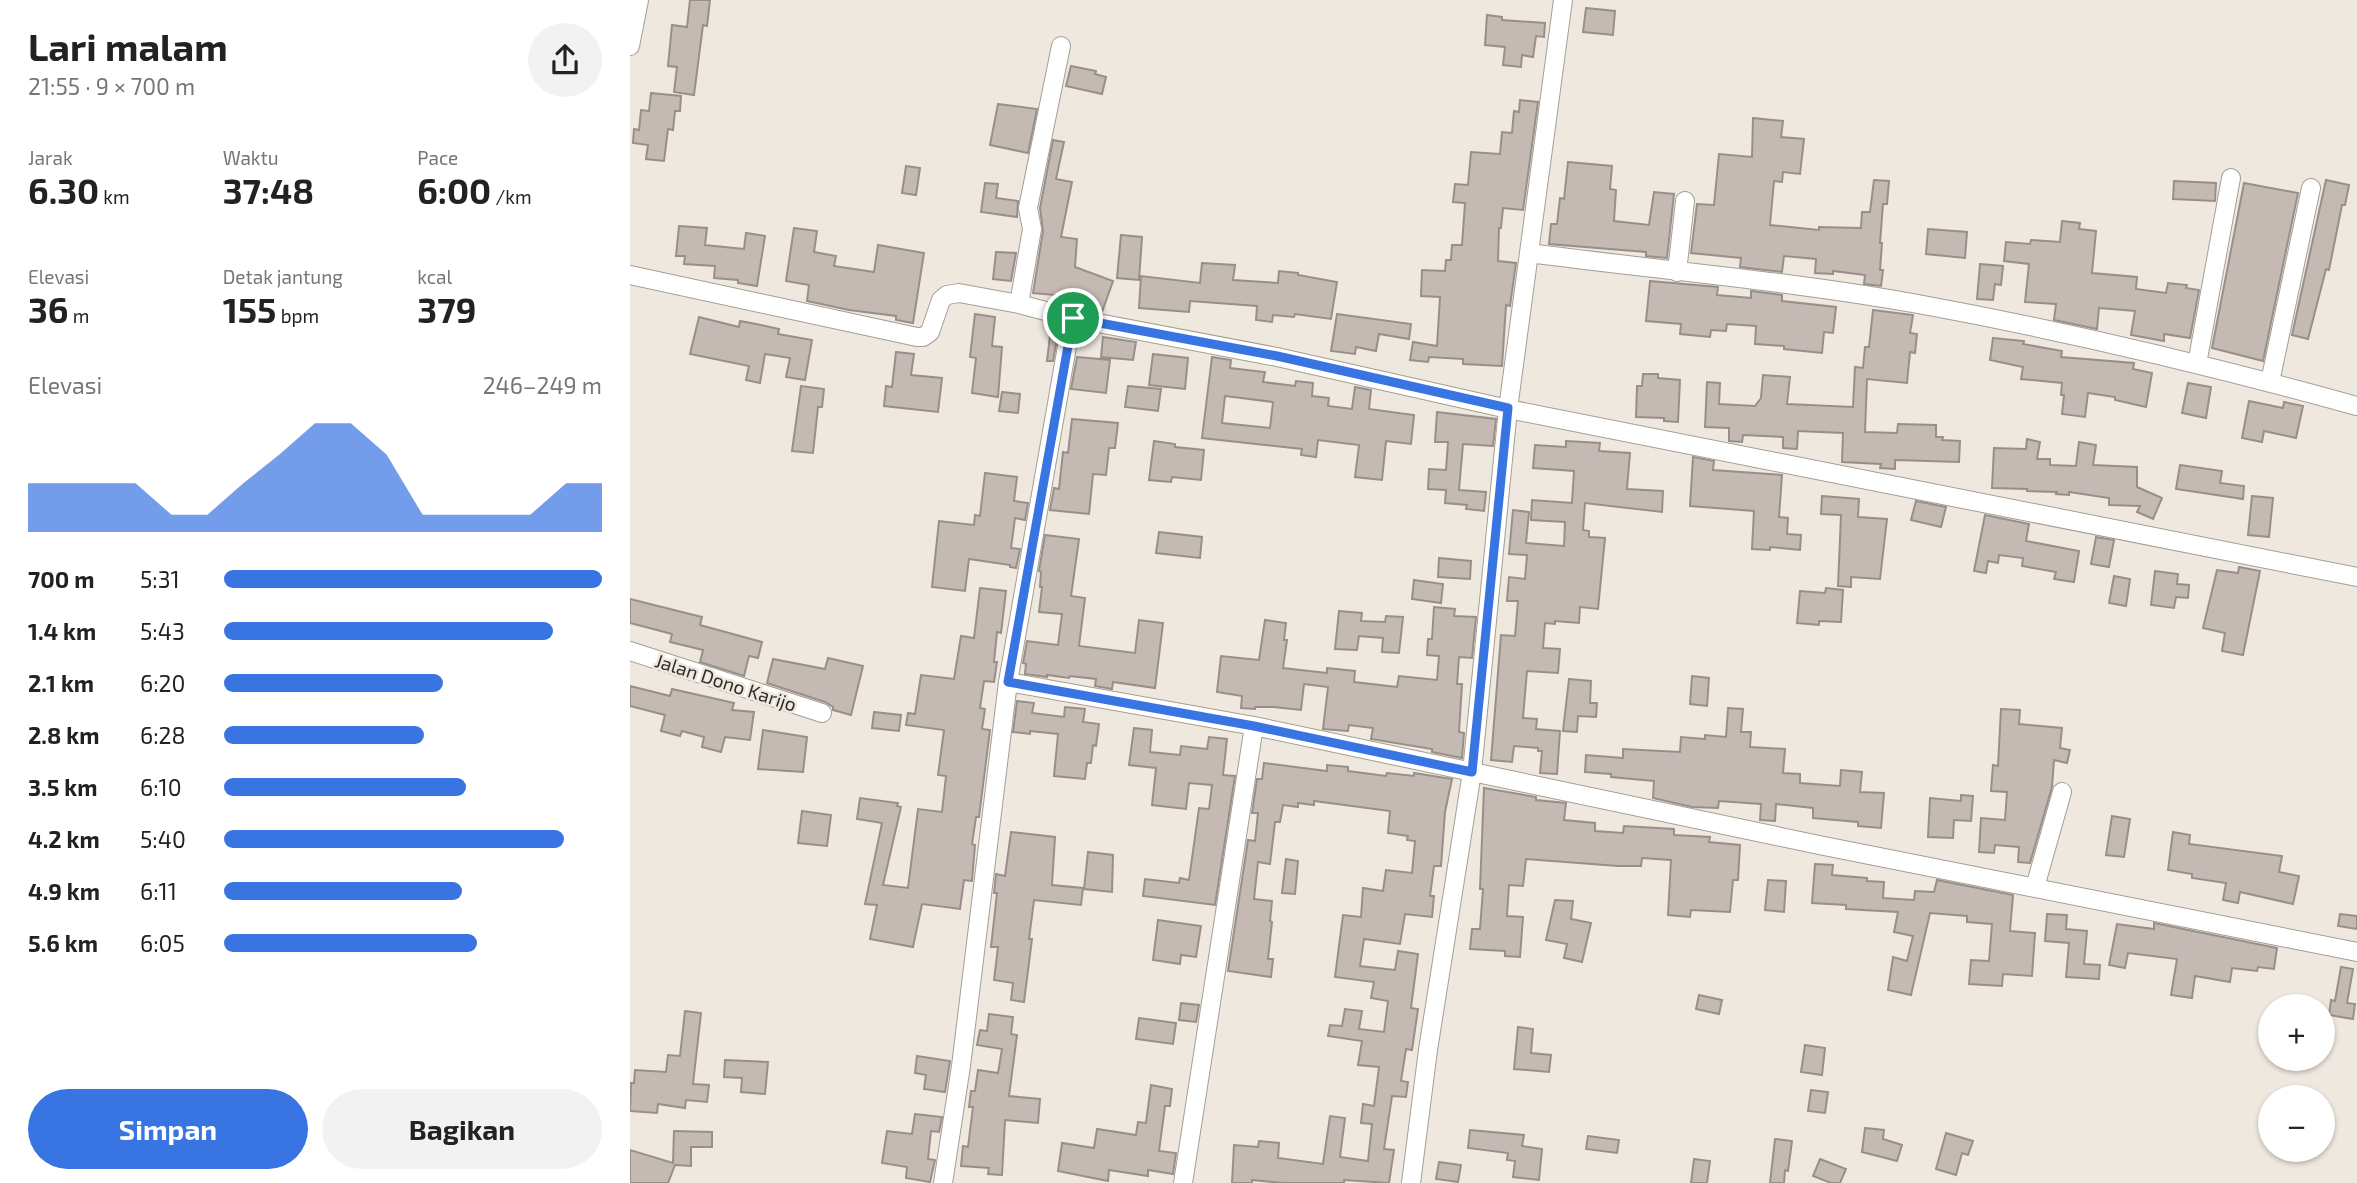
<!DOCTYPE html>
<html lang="id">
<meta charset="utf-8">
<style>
:root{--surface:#fff;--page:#f2f2f2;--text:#222;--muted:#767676;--accent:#3974e3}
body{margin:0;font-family:"Exo 2",sans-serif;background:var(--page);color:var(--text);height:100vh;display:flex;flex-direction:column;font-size:26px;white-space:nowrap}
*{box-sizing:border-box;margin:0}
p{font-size:23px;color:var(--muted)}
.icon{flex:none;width:38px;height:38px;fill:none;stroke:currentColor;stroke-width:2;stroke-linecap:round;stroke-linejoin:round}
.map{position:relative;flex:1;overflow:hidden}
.details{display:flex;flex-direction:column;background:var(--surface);width:630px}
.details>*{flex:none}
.buttons{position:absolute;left:1628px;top:994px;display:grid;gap:14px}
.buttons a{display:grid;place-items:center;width:77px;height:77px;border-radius:50%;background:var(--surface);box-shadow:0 2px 5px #0004;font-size:35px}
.pin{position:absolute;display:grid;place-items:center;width:60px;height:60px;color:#fff;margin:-30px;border:4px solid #fff;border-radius:50%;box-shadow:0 2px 7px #0007}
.round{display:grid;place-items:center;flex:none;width:74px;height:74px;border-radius:37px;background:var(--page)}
.head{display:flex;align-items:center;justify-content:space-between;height:119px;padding:0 28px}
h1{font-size:38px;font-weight:700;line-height:52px}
.stats{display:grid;grid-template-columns:repeat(3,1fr);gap:10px;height:119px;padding:7px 28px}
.stats div{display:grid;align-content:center}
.stats b{font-size:35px;font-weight:700}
.stats small{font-size:19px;font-weight:400}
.stats p{font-size:19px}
.chart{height:196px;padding:14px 28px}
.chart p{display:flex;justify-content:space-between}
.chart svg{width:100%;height:126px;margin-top:7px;fill:var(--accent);opacity:.7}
.button{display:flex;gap:14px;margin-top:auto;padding:14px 28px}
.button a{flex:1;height:80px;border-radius:42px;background:var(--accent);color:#fff;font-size:28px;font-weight:700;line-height:80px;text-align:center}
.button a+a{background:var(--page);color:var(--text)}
ul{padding:0 28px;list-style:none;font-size:23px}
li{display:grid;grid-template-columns:112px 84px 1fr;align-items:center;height:52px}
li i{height:18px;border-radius:9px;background:var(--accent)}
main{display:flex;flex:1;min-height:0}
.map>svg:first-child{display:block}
.building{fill:#c4bab3;stroke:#998f89;stroke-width:2;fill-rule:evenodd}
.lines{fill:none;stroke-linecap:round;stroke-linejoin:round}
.street-casing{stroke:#a49e95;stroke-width:20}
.street{stroke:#fff;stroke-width:18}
.route-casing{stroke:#fff;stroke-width:14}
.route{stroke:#3974e3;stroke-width:9}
.labels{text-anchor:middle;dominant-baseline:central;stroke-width:5;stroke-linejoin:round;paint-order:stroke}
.street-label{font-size:19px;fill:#302d2a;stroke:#efe8df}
</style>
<main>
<section class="details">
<div class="head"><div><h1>Lari malam</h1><p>21:55 · 9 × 700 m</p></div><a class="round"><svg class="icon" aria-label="share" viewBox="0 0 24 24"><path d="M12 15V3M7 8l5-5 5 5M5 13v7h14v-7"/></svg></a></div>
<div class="stats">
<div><p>Jarak</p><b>6.30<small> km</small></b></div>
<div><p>Waktu</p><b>37:48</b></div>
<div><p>Pace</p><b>6:00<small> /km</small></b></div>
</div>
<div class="stats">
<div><p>Elevasi</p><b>36<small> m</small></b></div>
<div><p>Detak jantung</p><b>155<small> bpm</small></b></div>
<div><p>kcal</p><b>379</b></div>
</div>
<div class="chart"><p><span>Elevasi</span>246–249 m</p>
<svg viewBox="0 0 160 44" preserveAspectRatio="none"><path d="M0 44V27L10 27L20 27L30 27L40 38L50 38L60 27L70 17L80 6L90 6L100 17L110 38L120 38L130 38L140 38L150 27L160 27V44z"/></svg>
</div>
<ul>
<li><b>700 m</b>5:31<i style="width:100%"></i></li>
<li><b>1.4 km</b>5:43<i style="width:87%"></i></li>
<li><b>2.1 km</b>6:20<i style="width:58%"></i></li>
<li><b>2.8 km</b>6:28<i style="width:53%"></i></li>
<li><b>3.5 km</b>6:10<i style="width:64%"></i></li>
<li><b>4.2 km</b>5:40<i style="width:90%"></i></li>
<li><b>4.9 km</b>6:11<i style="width:63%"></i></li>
<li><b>5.6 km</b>6:05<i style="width:67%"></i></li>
</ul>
<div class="button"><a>Simpan</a><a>Bagikan</a></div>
</section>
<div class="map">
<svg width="1727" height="1183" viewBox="0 0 1727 1183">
<rect width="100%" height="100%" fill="#efe8df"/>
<path class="building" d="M60,0H80L77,26L73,25L64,95L44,92L47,67L38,66L42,25L57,27Z
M956,8L985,11L983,35L953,32Z
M857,15L872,17V20L915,23L914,37L906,36L903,57L892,55L891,67L873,65L875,47L855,45Z
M441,66L466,71L465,74L476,77L472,94L436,86Z
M21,93L51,96L50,111H45L43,130L38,129L34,161L16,159L18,145L3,143L4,129L9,130L11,110L19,111Z
M890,100L908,102L893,210L873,208L871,228H869L868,261L886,263L880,306L876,305L872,366L833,364V359L799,357L798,362L780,360L783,342L807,346L810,297L791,296L792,270L815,271L816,260H821L822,245H832L835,203L823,202L825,184L838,185L841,152L870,154L872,132L882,133L884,111L889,112Z
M368,104L407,109L398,153L360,145Z
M1123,118L1153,121L1151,137L1174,139L1170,174L1153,172L1152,182L1144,181L1140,225L1189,230V227L1231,228L1232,212H1240L1244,180L1259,181L1257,204H1253L1250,243H1252L1250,270H1253L1251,286L1234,284L1235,275L1203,271V274L1185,273L1186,259L1154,256L1152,272L1110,267L1111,258L1061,253L1067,204L1084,205L1089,154L1122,157Z
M423,140L434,142L426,179L442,182L431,237L447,239L445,267L483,281L472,312L435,300L437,296L403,293L413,231L410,208Z
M938,162L982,166L980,189L986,190L984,221L1019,225L1024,192L1044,194L1037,258L1016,256V252L919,244L921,224H927L930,198L934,199Z
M276,166L290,168L286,195L272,193Z
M1696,180L1719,185L1715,205H1712L1699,270L1696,269L1678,339L1662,335Z
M1544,181L1586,183L1585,201L1543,199Z
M355,183L368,184L366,198L388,201L387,217L351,212Z
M1614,183L1668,193L1633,361L1582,348Z
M1432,221L1450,223L1449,229L1466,231L1462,273L1507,277L1506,289L1536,293L1538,283L1557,285L1556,288L1569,290L1560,338L1534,334V341L1501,335L1505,311L1469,308L1467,329L1424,320L1426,304L1395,302L1399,264L1374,261L1376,242L1400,244L1401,240L1430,242Z
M49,226L77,228L75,245L114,249L116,233L135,236L127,286L108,283V280L84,278L85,266L54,264L55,256H46Z
M164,228L187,231L184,252L206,256L204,266L244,272L248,245L294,253L283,323L266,320V316L219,310L177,301L179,285L156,281Z
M1298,229L1337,232L1335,258L1296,254Z
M491,235L512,237L509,280L487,278Z
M366,252L386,253L381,281L363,279Z
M572,263L605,265L603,280L648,283L649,271L668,273V275L707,282L701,319L665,314L664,317L643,315L642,322L626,320L627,306L560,301L559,312L509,308L511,276L570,283Z
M1350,264L1373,266L1371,285L1365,284L1363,300L1347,299Z
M1020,281L1088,287L1087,295L1121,298V291L1152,295V301L1206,307L1203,333L1194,332L1192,353L1154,349V346L1125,344L1126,326L1097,324L1096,331L1081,330L1080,337L1050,334L1051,324L1016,321Z
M1243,310L1283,315L1280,333L1287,334L1285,353L1280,352L1277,383L1237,379L1235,432L1267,433L1268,424L1306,425V437H1313L1312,440L1330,441L1329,462L1265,460V469L1250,468L1251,464L1212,462L1213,433L1168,431L1167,449L1153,448V437L1113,435L1112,442L1099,441V428L1075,427L1077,382L1090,383L1089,404L1125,406L1131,398L1133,375L1160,377L1157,404L1223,407L1225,367L1233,368L1235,347H1239Z
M345,314L365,317L362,346L372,347L368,397L342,393L346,358L340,357Z
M707,314L781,324L779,339L749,334L746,351L726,347L725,354L701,351Z
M69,317L109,327L110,321L126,324L149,329L148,334L182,340L175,380L156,377L160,358L135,354L130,383L116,380L119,366L60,354Z
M421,327L429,328L423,361H417Z
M473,337L506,342L503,360L471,357Z
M1363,338L1394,341L1393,344L1432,351L1431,357L1504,363L1503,369L1522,373L1516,407L1485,400V397L1458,393L1455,417L1432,414L1434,395H1431L1432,383L1391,379L1393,367L1360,360Z
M266,352L284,354L281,375L312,378L308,412L254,406L256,386L262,387Z
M523,354L558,358L555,389L519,385Z
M447,357L480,360L476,393L441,389Z
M582,357L601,360L600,368L635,372L633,382L665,386L666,381L683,383L682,396L699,398L698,406L722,409L725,387L741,390L739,409L784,415L781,444L756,441L752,480L725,477L729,445L688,440L686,457L671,455L672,449L572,438ZM595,396L643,402L640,428L592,423Z
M1013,374H1028V378L1050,380L1048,422L1034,421V418L1006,417L1007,386H1012Z
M1558,383L1581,387L1576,418L1552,413Z
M171,386L194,389L192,407H188L183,453L162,451Z
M498,386L531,389L528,411L495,407Z
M372,392L390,394L388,413L369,411Z
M1619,401L1653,408L1654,402L1673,406L1666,438L1634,431L1632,442L1612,438Z
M807,412L866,419L863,446L833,444L829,490L856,492L854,511L836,509L837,505L815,503L816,490L798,489L799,469L816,470L818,442H805Z
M442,419L488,423L485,448H479L476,475L463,474L459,514L420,510L424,488L429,489L433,452L438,453Z
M1397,439L1410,442L1407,459H1420V465L1446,466L1449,442L1466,445L1463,465L1507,467V487L1532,498L1523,519L1507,512L1510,506L1479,505V498L1439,492V495L1426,494L1427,492L1397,491V489L1362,488L1364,448L1396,449Z
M524,441L545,444V447L574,450L571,480L542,477L541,482L519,480Z
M936,441L970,443L969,451L1000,453L997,489L1033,491L1032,512L955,503L953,530L959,531V537L975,538L968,609L950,607L949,623L925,621V624L915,623L913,648L930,649L928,673L897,671L893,718L907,719L906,729L930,731L927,774L910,773L912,751H908V748L884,746L882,762L861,760L871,635L885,636L888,601H877L879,577L895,579L897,555L879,554L883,510L899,512L896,543L934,546L935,522L901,520L902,500L942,503L944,471L903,468L905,445L936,447Z
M1063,457L1084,461L1083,470L1152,475L1149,517L1158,518L1157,534L1171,535L1170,550L1140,547V550L1122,549L1124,511L1060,506Z
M1550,465L1592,471L1590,483L1614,486L1613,499L1546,489Z
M355,473L387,477L384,501L398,503L395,520L385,518L381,548L390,549L386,568L380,567V565L339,559L335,591L302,587L309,521L344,525L345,515L350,516Z
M1192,496L1229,499L1228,517L1257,519L1250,579L1221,577V587L1208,586L1211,515L1191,514Z
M1622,496L1643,498L1639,537L1618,535Z
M1286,501L1316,507L1311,527L1281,520Z
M1355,515L1399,524L1396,541L1449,551L1444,582L1424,579L1426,572L1392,566L1393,558L1369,555L1368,563L1358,561L1356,573L1344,571Z
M529,532L572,537L570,558L526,553Z
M415,535L449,539L441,596L455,598L449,646L505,653L509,620L533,623L525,688L483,682L482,689L465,686L466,679L440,676L439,678L417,675V677L395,674L396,664L393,663L397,641L428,645L432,614L409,612L412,587H410L411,572L409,571Z
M1466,537L1484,540L1479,567L1461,564Z
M809,558L841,561L840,579L808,577Z
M1609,567L1630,571L1613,655L1592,651L1595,633L1573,628L1587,570L1608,573Z
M1525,571L1548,574L1547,584L1559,585L1558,598L1546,597L1544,608L1521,605Z
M1484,576L1500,579L1496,606L1479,603Z
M784,580L813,584L811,603L782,599Z
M350,588L376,591L371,633L367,632L364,662H367L364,682L354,681L350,708L355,709L352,729L360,730L349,817H346L342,844L345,845L342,881L334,880L330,909L292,904L283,947L240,939L247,905L235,904L252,823L227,819L230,798L268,803L267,806L271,807L253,885L278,888L288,809L312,812L316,776L308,775L314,730L276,725L278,713L285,714L291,675L324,679L331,636L344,638Z
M1196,588L1213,590L1211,622L1189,621V625L1167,623L1170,591L1195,593Z
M0,599L72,617L70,625L132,642L128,658L119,656L114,676L70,662L73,650L40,642L42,634L0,623Z
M804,607L825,609L824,616L846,617L842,658L829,657L827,684H832L829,732L834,733L832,758L802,752V749L741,739L743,728L719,725L718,731L693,729L698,687L674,684L671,710L644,707H625V709L611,708L612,696L587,692L591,656L629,660L635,620L656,623L654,640H657L653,668L697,673V668L725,671L724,682L767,687L769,676L807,680L809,656L797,655L798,639H802Z
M709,611L732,613L731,621L755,622L756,616L773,617L769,653L752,652L753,638L729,636L727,650L705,649Z
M198,658L233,666L221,715L203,710V707L195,702L137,683L143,659L195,669Z
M1062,676L1079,678L1077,706L1060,704Z
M939,679L961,681L960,703H967L966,717L948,716L947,732L933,731Z
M0,686L40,696L42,689L104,703L102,710L124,712L120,740L95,737L91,752L72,747L74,737L52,731L50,736L31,731L35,715L0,706Z
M387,701L404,703L402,713L434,717L435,707L455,709L453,722L469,724L466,746L463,745L461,763H457L455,779L424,776L428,734L400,731V734L383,732Z
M1098,708L1113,709L1111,732H1121L1120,747L1155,749L1153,773L1170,774V783L1210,786L1211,770L1232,772L1230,792L1254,793L1251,828L1228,826V822L1183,818V808L1146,804L1145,821L1130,820L1131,804L1089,801L1088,808L1062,807L1023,798L1024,781L981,777V774L955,772L956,755L993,758V749L1050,752L1051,737L1075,739V735L1096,737Z
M1371,709L1390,710L1389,724L1432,728L1430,748L1440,750L1437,763L1424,760L1422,787L1400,863L1388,862L1389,847L1365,845L1364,853L1349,852L1351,818L1375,820L1377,792L1361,791L1363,765L1368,766Z
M244,712L271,715L269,731L242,728Z
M504,728L522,730L520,752L550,755L551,746L577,749L579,737L597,739L593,775L605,776L585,905L513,896L515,879L549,883L550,878L559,880L569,808L579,809L582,785L559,783L556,809L522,805L526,768L499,765Z
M133,730L177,737L173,772L128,769Z
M634,763L697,771V765L718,767V771L756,776L757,773L784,776V773L822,779L815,812L811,866H804L800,896H804L802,917L775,914L770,944L734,939L730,966L765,970L768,951L788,954L781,1008L788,1009L782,1050L776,1049L771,1081L778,1082L776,1097L762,1096L754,1149L764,1150L759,1183L714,1180V1183H654L622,1180V1183H602L604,1145L628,1147L629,1141L649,1143L648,1158L693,1164L700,1116L715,1118L710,1157L738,1161L742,1124L731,1123L733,1104L744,1106L749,1067L728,1065L732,1041L698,1036L700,1025L712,1026L715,1009L732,1011L729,1029L754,1032L758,1001L741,998L744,982L705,977L713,915L731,917L733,888L753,891L756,870L782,873L785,841L777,840L778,836L758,833L760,811L684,801V805L668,803V807L653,805L650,822H645L640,864L628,862L624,899L642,901L640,921L642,922L638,959H643L641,977L598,971L618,840L625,841L628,813H622L627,779H632Z
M854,788L906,797V800L936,803L934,820L965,823V831L993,833L994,826L1044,829V835L1080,837L1079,842L1110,845L1108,880H1103L1100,912L1061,910L1060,917L1038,915L1041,860L1012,858L1011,866H988L896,859L893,886L879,885L877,916L893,917L890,957L875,956V951L840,949L842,929H850L853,889H850Z
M1331,795L1343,796L1341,821L1324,820L1323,838L1298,837L1300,798L1331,801Z
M172,811L201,815L197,846L168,843Z
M1482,816L1500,819L1494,857L1476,855Z
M381,832L425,837L422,885L453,888L451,905L404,900L399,939H402L394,1002L381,1000L383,983L364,980L368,947H361L367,893H364L366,874L375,876Z
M1543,832L1560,835L1559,844L1652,856L1649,872L1669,876L1663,904L1610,892L1608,903L1593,900L1596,883L1562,878V874L1538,870Z
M458,852L483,855L482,892L454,889Z
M656,859L668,861L665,894L652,893Z
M1185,864L1203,865L1202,875L1237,878V881L1254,882L1253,898L1284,900L1285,891L1304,892L1307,880L1383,895L1380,931L1405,933L1402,976L1373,974L1372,986L1339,984L1341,960L1359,961L1362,924L1337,922V916L1300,913L1281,995L1258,990L1263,957L1277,961L1283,936L1264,932L1268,912L1216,909V905L1182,903Z
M1138,880L1156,881L1154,912L1135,910Z
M925,900L943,901L941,919L961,923L952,962L934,958L937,944L916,940Z
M1417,914L1437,915L1436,929L1457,931L1454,964L1470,965L1469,979L1436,977L1439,943L1415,941Z
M1710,914L1727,916V929L1708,926Z
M528,920L571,926L566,957L551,955L550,964L523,960Z
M1524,923L1647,948L1644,969L1628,967L1627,971L1602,968L1600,982L1565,976L1562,998L1541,995L1547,959L1498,953L1495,968L1479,965L1487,924L1524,929Z
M1711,967L1723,969L1717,1003L1725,1004L1723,1019L1699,1015L1701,1000L1705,1001Z
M1069,995L1092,1000L1089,1014L1066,1009Z
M551,1003L569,1005L566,1022L549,1020Z
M55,1011L71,1013L63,1084L79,1085L77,1102L56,1100L55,1108L28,1104L27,1113L0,1111L1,1083H4L5,1070L36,1072L38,1055L50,1056Z
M359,1014L383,1017L381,1034L387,1035L379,1096L410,1099L408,1123L375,1120L372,1175L358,1174L359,1168L331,1166L333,1146L338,1147L343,1107H339L341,1091H345L348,1070L368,1073L372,1049L347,1045L350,1030L357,1031Z
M509,1018L546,1023L543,1044L506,1039Z
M888,1027L903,1029L901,1053L921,1055L919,1072L884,1069Z
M1175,1045L1195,1048L1192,1075L1171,1072Z
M287,1056L320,1061L315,1092L294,1089L296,1075L285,1073Z
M95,1060L138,1062L135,1094L111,1092L112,1078L94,1077Z
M521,1085L542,1089L540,1106H535L529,1151L546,1153L543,1174L518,1170V1176L479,1170L478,1181L428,1171L432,1143L464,1148L467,1129L506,1135L508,1122L516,1123Z
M1181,1090L1198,1092L1195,1113L1178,1111Z
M285,1114L312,1117L309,1132L301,1131L298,1159L305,1160L300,1182L276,1178L277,1167L252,1163L257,1131L282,1134Z
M1235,1128L1254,1130L1253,1139L1272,1145L1267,1161L1232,1152Z
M840,1130L894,1135L892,1146L912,1149L909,1180L883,1177L885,1161L877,1160L878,1153L838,1148Z
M44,1131L82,1132V1147H61V1166L45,1165L38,1183H0V1150L43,1163Z
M1316,1133L1343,1141L1338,1155L1332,1153L1326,1175L1306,1169Z
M958,1136L989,1140L987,1153L956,1149Z
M1145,1139L1162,1141L1158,1171L1155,1170L1154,1183H1140Z
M1064,1159L1080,1161L1077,1183H1061Z
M1190,1159L1216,1169L1210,1183H1201L1183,1176Z
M809,1162L831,1165L828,1182L806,1179Z"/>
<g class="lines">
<g class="street-casing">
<path id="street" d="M0,46L9,0
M899,253C1029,270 1160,281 1288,304C1436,331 1582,366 1727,406
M1047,272L1055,201
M0,275L287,337H293L300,332L311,300L317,295L329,293L389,304L442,318L647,357L878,409L1727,577
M389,304L402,229L398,208L431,46
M1567,364L1601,178
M1640,382L1681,188
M0,651L192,713
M378,682L624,726L1189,845L1727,952
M1405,887L1432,792
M313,1183L331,1066L378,682L442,318
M553,1183L624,726
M781,1183L798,1050L842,772L878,409L933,0"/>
</g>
<use href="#street" class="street"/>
</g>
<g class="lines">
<g class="route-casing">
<path id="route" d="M443,318L647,356L878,408L842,772L624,726L378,682Z"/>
</g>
<use href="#route" class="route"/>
</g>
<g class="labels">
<g class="street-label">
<text transform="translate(96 682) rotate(18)">Jalan Dono Karijo</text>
</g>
</g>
</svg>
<div class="buttons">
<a>+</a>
<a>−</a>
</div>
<div class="pin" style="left:443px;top:318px;background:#1e9e55"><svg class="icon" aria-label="arrive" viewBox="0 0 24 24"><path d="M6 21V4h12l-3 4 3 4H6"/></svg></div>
</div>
</main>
